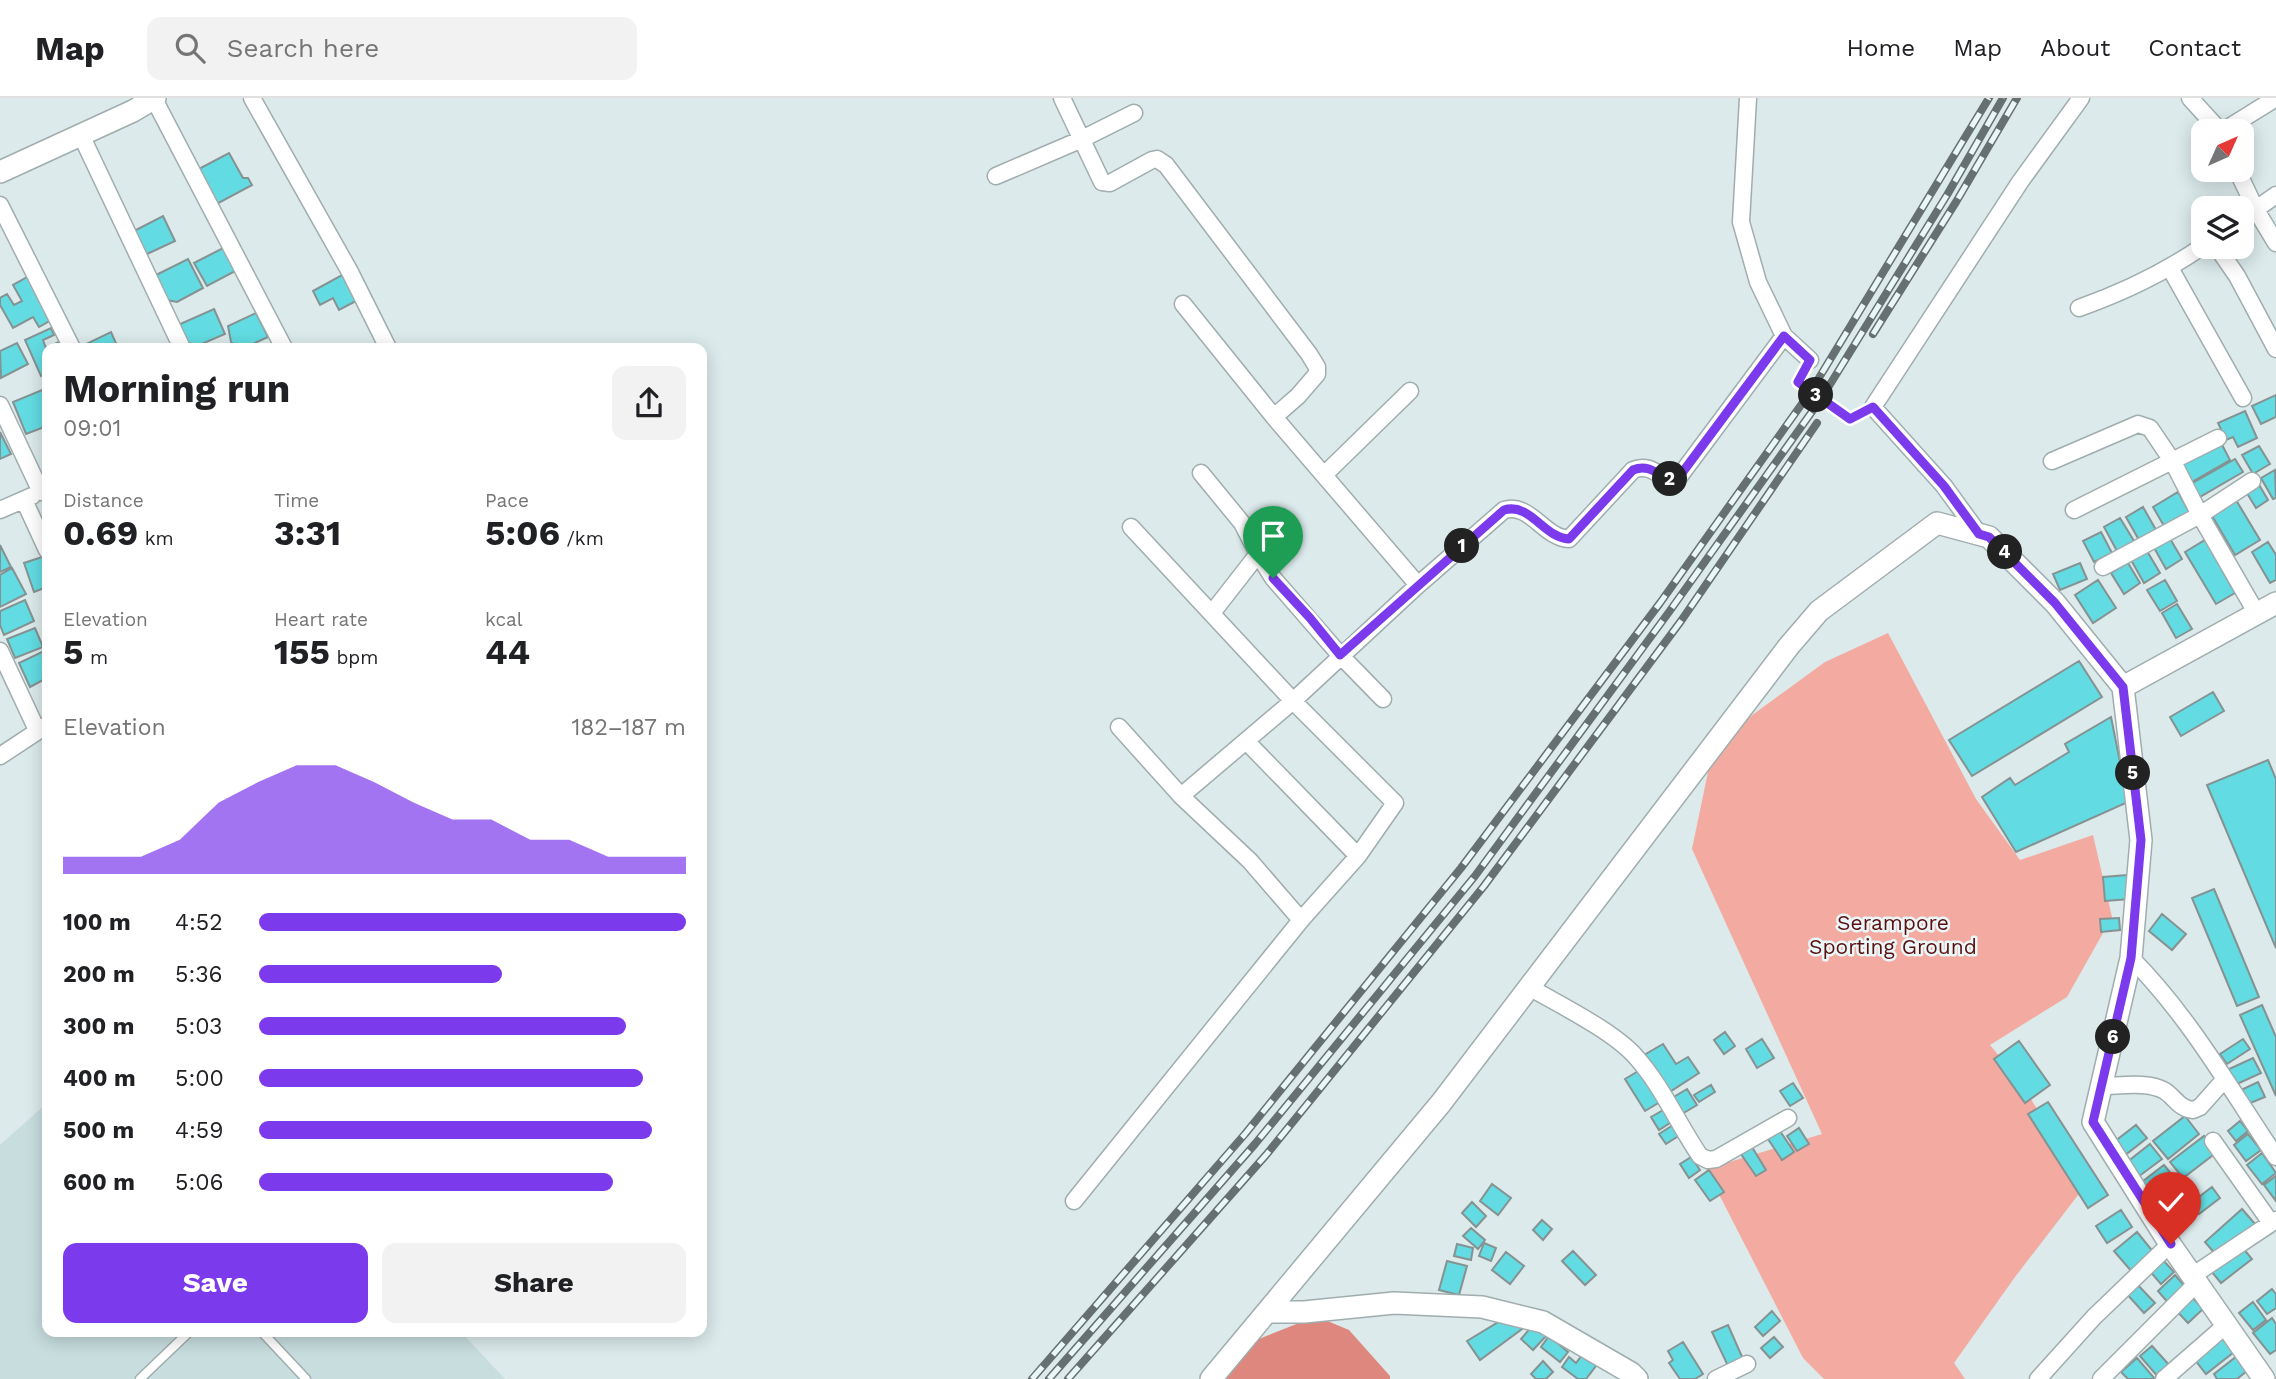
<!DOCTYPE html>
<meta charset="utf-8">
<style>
:root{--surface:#fff;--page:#f2f2f2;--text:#202124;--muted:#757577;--line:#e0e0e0;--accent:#7c3aed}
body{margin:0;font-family:"Work Sans",sans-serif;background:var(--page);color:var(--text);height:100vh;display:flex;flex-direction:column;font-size:26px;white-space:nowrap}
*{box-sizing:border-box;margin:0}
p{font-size:23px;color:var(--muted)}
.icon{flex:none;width:38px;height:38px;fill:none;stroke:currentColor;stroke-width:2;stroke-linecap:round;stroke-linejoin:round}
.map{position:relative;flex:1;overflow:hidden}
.details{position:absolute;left:42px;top:245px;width:665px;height:994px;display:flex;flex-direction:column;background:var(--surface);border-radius:14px;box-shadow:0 4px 18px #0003}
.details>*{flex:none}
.needle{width:46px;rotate:45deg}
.controls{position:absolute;left:2191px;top:21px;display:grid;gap:14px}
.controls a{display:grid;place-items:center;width:63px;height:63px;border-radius:14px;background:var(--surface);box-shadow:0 4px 18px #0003;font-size:35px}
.pin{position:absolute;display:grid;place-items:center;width:60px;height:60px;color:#fff;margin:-72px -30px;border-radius:50% 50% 50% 0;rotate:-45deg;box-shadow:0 0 7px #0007}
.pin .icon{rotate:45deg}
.km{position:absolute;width:35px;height:35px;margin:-18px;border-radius:50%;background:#222;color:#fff;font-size:19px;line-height:35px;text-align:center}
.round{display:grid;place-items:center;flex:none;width:74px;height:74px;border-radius:14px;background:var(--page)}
.headline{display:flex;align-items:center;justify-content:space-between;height:119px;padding:0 21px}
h1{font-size:38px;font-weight:700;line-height:52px}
.figures{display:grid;grid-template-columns:repeat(3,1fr);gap:10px;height:119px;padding:7px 21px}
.figures div{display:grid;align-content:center}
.figures b{font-size:35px;font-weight:700}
.figures small{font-size:19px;font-weight:400}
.figures p{font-size:19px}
.chart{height:196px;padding:14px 21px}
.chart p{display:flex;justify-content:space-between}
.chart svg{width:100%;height:126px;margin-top:7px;fill:var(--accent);opacity:.7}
.cta{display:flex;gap:14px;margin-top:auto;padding:14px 21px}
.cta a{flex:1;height:80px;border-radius:14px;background:var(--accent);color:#fff;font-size:28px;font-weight:700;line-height:80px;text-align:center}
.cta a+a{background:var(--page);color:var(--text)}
ul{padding:0 21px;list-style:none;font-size:23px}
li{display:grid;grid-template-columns:112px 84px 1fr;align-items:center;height:52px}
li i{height:18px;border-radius:9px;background:var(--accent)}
header{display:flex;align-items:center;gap:42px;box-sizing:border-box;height:98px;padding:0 35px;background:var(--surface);border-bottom:2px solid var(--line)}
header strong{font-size:33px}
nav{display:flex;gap:38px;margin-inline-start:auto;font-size:24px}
.search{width:490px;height:63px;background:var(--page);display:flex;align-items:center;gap:18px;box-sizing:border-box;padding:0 24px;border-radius:14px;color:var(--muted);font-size:26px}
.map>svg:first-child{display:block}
.built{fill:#c7ddde}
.green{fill:#f3aaa1}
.water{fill:#de877e}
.building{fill:#62dce2;stroke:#859292;stroke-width:2}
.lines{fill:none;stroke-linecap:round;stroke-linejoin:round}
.lane-casing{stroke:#a0adae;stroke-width:11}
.street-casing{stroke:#a0adae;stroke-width:19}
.secondary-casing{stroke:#a0adae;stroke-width:24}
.path{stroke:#919b9c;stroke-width:3.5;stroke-dasharray:7 3.5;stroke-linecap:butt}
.lane{stroke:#fff;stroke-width:8}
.street{stroke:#fff;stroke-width:16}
.secondary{stroke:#fff;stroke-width:21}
.rail-casing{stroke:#677070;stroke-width:8}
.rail{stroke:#e9f7f8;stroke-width:5;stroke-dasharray:16;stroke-linecap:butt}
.route-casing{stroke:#fff;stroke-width:14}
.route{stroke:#7c3aed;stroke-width:9}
.labels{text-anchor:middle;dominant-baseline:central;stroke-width:5;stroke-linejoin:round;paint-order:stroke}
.park-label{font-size:21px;fill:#5d0f0e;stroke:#e9f7f8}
</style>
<header>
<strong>Map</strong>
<div class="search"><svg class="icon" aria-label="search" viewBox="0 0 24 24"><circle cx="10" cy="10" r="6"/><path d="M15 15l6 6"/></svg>Search here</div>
<nav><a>Home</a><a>Map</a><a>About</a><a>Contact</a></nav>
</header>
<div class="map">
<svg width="2276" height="1281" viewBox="0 0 2276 1281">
<rect width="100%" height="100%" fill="#dceaeb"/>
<path class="built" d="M47,1005V1234H461L505,1281H0V1047Z"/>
<path class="green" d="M1888,535L1976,701L2020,762L2093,737L2112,819L2067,899L1990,947L2019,982L2085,1088L2015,1179L1954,1265L1965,1281H1824L1803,1260L1706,1071L1822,1036L1692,751L1714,645L1825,564Z"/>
<path class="water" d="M1325,1222L1349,1232L1390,1278V1281H1224L1244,1247L1299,1225Z"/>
<path class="building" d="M229,55L243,80H248L252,87L213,108L195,73Z
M163,118L175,143L145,157L134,133Z
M227,148L239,171L207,188L194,165Z
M188,161L203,190L177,204L167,202L154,178Z
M342,177L356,203L339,212L333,200L320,207L313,193Z
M29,178L53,221L39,229L33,219L13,230L0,207V200L7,196L14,207L22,203L13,187Z
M214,211L225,236L197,248L186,244L178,227Z
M256,215L268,239L244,250H238L231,244L228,228Z
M51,230L54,237L43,242L46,250L65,241L69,250H47V275L41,278L25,242Z
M111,234L118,250H89L86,246Z
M17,245L28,266L1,280L0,253Z
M47,290V328L26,336L13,304Z
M2276,297V319L2261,326L2252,308Z
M2245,313L2257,340L2238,349L2233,339L2226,342L2218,325Z
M0,334L11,356L0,361Z
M2219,341L2230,362L2190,385L2179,364Z
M2259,348L2270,366L2253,376L2242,357Z
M2235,361L2243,374L2198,400L2191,386Z
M2275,372L2276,400L2273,401L2261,380Z
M2258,385L2268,402L2256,410L2245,392Z
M2178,394L2189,414L2164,428L2153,409Z
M2236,402L2260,442L2235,457L2211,416Z
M2143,409L2156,432L2139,442L2126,419Z
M2120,420L2134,443L2117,453L2104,429Z
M2101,434L2112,455L2094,464L2083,443Z
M2169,439L2182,461L2166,471L2153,448Z
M2205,442L2235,495L2216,506L2185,454Z
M2268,444L2276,457V482L2270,485L2252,454Z
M0,447L11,469L0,474Z
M2147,453L2160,475L2144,485L2131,462Z
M45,458L47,464V489L34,494L24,465Z
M2080,465L2087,481L2060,492L2053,476Z
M2128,465L2140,485L2124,496L2111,475Z
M12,470L26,496L0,509V477Z
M2098,482L2116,510L2093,525L2075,497Z
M2165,482L2177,503L2160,513L2147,492Z
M25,502L34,523L4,537L0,527V513Z
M2177,506L2192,531L2176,540L2162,515Z
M35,530L43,549L15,560L7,541Z
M44,553L47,559V580L30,589L19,565Z
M2079,563L2102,599L1972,678L1949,642Z
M2213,594L2224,613L2181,638L2170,619Z
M2111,619L2128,704L2016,754L1982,699L2010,680L2015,687L2069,654L2065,646Z
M2268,662L2276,681V850L2207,687Z
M2127,777L2130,801L2105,803L2103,779Z
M2214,791L2259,899L2237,908L2192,800Z
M2162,816L2186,836L2172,852L2149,833Z
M2119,820L2120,832L2101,834L2100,821Z
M2262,907L2276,939V998L2240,917Z
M1725,934L1735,948L1724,956L1714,942Z
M1762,941L1774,960L1757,970L1746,951Z
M2243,941L2250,951L2227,966L2220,956Z
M2019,943L2050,987L2025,1005L1994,961Z
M1663,946L1676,966L1688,959L1699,975L1668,995L1644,957Z
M2253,960L2261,975L2235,987L2227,972Z
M1640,972L1660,1004L1645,1013L1625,981Z
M2258,984L2265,999L2248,1006L2241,992Z
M1793,985L1803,1000L1790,1008L1780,993Z
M1711,987L1715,994L1699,1004L1694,997Z
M1687,991L1697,1007L1682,1016L1672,1000Z
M2048,1004L2108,1097L2088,1110L2028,1016Z
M1665,1011L1673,1023L1659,1032L1651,1019Z
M2185,1018L2199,1036L2168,1061L2153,1043Z
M2240,1023L2248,1033L2236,1043L2228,1033Z
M1673,1027L1680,1037L1666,1046L1659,1036Z
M2136,1027L2147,1040L2124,1058L2114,1044Z
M1799,1030L1809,1046L1797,1053L1787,1038Z
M1780,1033L1794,1054L1782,1062L1768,1041Z
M2248,1036L2261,1052L2246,1063L2234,1047Z
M2204,1038L2217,1054L2183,1080L2170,1064Z
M2150,1046L2162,1061L2138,1079L2126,1065Z
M1752,1049L1766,1072L1756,1078L1741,1056Z
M2262,1055L2276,1075L2262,1086L2247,1067Z
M1691,1059L1700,1072L1689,1080L1680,1066Z
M2164,1067L2178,1084L2152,1104L2138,1087Z
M1709,1072L1724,1094L1710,1103L1695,1082Z
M2276,1078V1103L2264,1087Z
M2185,1084L2194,1095L2162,1120L2153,1108Z
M1492,1086L1511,1100L1498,1117L1480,1103Z
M2212,1089L2220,1100L2199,1116L2191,1105Z
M1472,1104L1486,1118L1476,1129L1462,1115Z
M2242,1111L2255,1126L2218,1159L2205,1144Z
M2121,1112L2132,1129L2107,1145L2096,1128Z
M1542,1122L1552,1131L1543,1142L1533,1132Z
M1471,1130L1485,1142L1478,1151L1463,1138Z
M2137,1134L2155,1156L2132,1174L2114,1153Z
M1484,1145L1496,1150L1491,1163L1479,1158Z
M1457,1146L1473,1150L1471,1162L1454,1158Z
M2242,1149L2252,1161L2221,1185L2211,1173Z
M1573,1153L1596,1177L1585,1187L1562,1163Z
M1506,1154L1524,1168L1510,1186L1492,1172Z
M2161,1160L2174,1174L2161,1186L2148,1171Z
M1447,1163L1467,1168L1459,1197L1439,1192Z
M2175,1177L2188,1192L2171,1208L2158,1193Z
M2135,1184L2155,1205L2144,1215L2125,1194Z
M2272,1191L2276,1196V1210L2267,1216L2257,1203Z
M2189,1196L2203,1211L2188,1225L2174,1210Z
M2253,1204L2266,1222L2253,1232L2239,1215Z
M1772,1213L1780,1223L1763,1238L1755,1229Z
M1505,1220L1522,1231L1480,1262L1467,1243Z
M2272,1220L2276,1226V1252L2270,1256L2253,1235Z
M1533,1227L1546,1238L1533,1252L1521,1241Z
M1728,1227L1743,1261L1728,1268L1712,1234Z
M1549,1238L1568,1254L1560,1264L1541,1249Z
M1774,1239L1783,1249L1770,1260L1761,1250Z
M2223,1240L2234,1254L2206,1276L2195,1262Z
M1683,1244L1703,1276L1695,1281H1680L1669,1265L1673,1262L1668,1253Z
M2152,1248L2171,1269L2159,1280L2140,1258Z
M1585,1253L1599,1264L1586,1281H1578L1562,1269L1569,1259L1576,1265Z
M2237,1258L2248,1272L2237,1281H2217L2214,1276Z
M2137,1260L2155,1281H2128L2121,1274Z
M1543,1263L1553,1274L1546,1281H1536L1531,1276Z"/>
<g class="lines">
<g class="lane-casing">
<path id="lane" d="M262,1234L306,1281
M140,1281L189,1234"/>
</g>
<g class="street-casing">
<path id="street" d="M252,0L350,174L388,250
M1062,0L1102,84L1110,85L1152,62L1157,61L1166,67L1309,256L1317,269V276L1298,298L1274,319
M1748,0L1741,124L1758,184L1784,238L1810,262
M2190,0L2220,33
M154,1L284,250
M2223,33L2276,0
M81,37L182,250
M2237,72L2256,112L2276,145
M996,78L1080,42L1134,15
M0,107L72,250
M2242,121L2276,97
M2217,149L2237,178L2276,251
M2170,170L2243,300
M1183,206L1274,319L1418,487
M2079,210C2124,194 2164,175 2203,148
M0,307L41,394
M2052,363L2138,326L2150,330L2173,364L2200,417L2257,516
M1201,375L1242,425L1258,456
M1324,377L1410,293
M24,402L47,452
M0,412L32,398
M2074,412L2218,340
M1979,436L1944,388L1873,309L2020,84L2081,0
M2103,469L2200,417L2252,383
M1212,515L1258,456L1273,480L1340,557L1383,601
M0,553L37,632
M1119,629L1181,698
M1246,643L1358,758
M0,658L47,627
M1301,822L1250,763L1181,698L1293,603L1418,487L1504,412C1530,404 1544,440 1569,441L1633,372C1647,366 1655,374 1667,381L1679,379L1784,238
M2131,860C2189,918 2231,992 2276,1059
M1529,889C1560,907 1613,933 1636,959C1662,988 1678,1026 1700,1058L1708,1062L1716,1061L1788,1020
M2102,988C2120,988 2148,983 2165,993C2175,1000 2180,1011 2193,1012L2200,1009L2224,982
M2213,1043L2271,1125
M1074,1103L1301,822L1358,758L1395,705L1293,603L1131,429
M2192,1178L2276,1122
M1716,1281L1747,1266
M2038,1281L2094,1219L2170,1146
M2101,1281L2197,1185
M2164,1281L2226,1227"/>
</g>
<g class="secondary-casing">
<path id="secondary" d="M0,74L133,13L155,0
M1268,1214H1304L1394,1205L1482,1209L1543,1224L1631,1275L1637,1281
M1211,1281L1441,1005L1789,548L1819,513L1937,425L1989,439L2055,505L2123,589
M2264,1281L2170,1146L2093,1024L2131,860L2141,742L2123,589L2276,505"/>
</g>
<path class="path" d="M1802,276L1798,284L1850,322L1859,317"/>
<use href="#lane" class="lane"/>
<use href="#street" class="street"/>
<use href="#secondary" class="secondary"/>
<g class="rail-casing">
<path id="rail" d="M1873,236L1956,104L2017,0
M1032,1281L1245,1036L1461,770L1660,505L1811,293L1989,0
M1049,1281L1255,1046L1475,778L1669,514L1821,301L1947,97L2003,0
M1068,1281L1266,1057L1484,788L1681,523L1817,325"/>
</g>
<use href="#rail" class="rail"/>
</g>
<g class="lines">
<g class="route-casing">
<path id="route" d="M1273,480L1310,520L1340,557L1504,412C1530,404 1544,440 1569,441L1633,372C1647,366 1655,374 1667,381L1679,379L1784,238L1810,262L1798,284L1850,321L1873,309L1944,388L1979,436L1989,439L2055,505L2123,589L2141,742L2131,860L2093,1024L2171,1146"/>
</g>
<use href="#route" class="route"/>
</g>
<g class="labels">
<g class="park-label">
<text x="1893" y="824">Serampore<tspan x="1893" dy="24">Sporting Ground</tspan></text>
</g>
</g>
</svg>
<div class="controls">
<a><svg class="needle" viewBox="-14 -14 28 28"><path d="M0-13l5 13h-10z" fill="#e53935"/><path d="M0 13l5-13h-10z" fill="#757577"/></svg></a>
<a><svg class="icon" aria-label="layers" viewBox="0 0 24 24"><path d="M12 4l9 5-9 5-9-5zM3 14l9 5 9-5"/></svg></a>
</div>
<div class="pin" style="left:1273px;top:480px;background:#1e9e55"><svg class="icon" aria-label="arrive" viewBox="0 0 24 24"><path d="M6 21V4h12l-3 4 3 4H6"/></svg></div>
<div class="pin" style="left:2171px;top:1146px;background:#d93025"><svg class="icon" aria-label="check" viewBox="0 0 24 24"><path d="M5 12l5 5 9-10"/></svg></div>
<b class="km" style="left:1462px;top:448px">1</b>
<b class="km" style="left:1670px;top:381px">2</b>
<b class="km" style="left:1816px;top:297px">3</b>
<b class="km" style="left:2005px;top:454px">4</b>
<b class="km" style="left:2133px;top:675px">5</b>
<b class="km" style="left:2113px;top:939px">6</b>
<section class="details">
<div class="headline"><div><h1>Morning run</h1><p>09:01</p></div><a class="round"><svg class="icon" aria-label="share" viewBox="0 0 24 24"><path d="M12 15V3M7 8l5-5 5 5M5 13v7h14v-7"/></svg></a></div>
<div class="figures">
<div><p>Distance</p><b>0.69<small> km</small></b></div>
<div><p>Time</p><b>3:31</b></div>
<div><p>Pace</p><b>5:06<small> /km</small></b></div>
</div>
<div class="figures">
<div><p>Elevation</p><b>5<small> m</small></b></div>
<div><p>Heart rate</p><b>155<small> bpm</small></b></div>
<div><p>kcal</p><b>44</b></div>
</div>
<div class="chart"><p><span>Elevation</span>182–187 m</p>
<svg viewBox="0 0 160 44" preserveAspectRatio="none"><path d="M0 44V38L10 38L20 38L30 32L40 19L50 12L60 6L70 6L80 12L90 19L100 25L110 25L120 32L130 32L140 38L150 38L160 38V44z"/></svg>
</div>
<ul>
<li><b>100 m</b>4:52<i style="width:100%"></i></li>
<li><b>200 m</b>5:36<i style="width:57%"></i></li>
<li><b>300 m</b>5:03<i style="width:86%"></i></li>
<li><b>400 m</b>5:00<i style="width:90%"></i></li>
<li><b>500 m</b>4:59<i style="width:92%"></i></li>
<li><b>600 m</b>5:06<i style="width:83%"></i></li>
</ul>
<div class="cta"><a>Save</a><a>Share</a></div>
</section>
</div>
